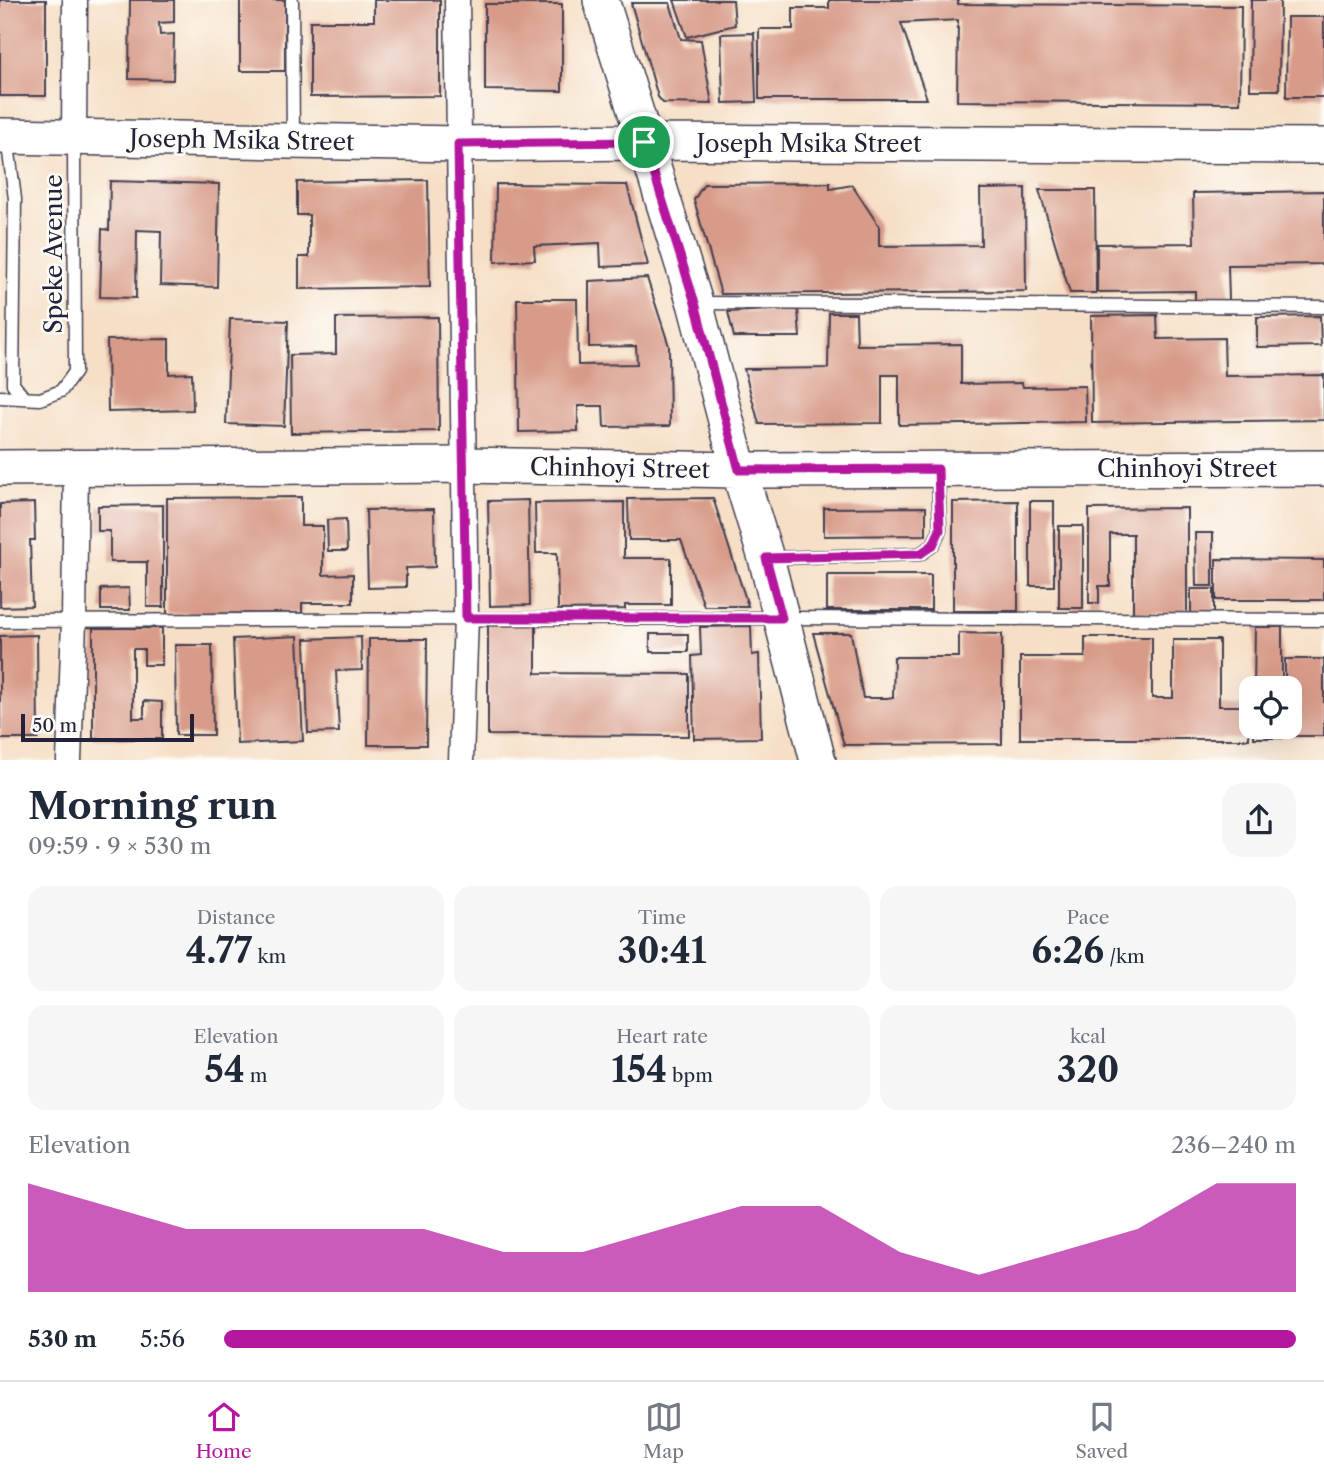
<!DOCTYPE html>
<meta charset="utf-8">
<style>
:root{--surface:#fff;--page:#f6f6f7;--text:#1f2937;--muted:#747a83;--line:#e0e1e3;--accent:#b5179e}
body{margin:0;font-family:"Libre Caslon Text",serif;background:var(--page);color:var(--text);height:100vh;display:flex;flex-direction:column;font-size:26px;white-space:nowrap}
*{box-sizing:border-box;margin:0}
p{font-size:23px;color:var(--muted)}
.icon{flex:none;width:38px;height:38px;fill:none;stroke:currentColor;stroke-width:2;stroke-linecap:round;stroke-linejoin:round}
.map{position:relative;height:760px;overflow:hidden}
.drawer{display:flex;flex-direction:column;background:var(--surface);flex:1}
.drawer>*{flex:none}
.tools{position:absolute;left:1239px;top:676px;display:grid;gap:14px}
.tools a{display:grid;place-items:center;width:63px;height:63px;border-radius:14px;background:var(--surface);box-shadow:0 7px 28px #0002;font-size:35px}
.scale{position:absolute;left:21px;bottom:18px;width:173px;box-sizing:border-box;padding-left:7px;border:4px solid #22223b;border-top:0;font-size:19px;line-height:24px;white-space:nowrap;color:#22223b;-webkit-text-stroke:5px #fdfcf7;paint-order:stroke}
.pin{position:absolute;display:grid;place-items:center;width:60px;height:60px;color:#fff;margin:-30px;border:4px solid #fff;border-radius:50%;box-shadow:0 2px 7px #0007}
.round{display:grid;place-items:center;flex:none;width:74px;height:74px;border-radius:21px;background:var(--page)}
.head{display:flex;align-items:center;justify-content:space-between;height:119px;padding:0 28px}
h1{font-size:38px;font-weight:700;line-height:52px}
.figures{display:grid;grid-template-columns:repeat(3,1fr);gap:10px;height:119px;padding:7px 28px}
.figures div{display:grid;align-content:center;border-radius:18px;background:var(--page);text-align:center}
.figures b{font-size:35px;font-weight:700}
.figures small{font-size:19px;font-weight:400}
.figures p{font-size:19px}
.chart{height:196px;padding:14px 28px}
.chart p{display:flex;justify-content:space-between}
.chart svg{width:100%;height:126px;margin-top:7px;fill:var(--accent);opacity:.7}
ul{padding:0 28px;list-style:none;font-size:23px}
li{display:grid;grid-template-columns:112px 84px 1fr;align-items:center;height:52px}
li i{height:18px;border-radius:9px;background:var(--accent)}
.tabs{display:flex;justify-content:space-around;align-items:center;height:98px;border-top:2px solid var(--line);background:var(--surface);font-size:19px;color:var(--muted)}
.tabs a{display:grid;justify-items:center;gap:4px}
.tabs .current{color:var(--accent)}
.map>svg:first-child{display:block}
.building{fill:#d89b89}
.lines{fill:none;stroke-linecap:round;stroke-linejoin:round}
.lane-casing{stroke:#423e50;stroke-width:15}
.street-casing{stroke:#423e50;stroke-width:27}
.secondary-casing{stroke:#423e50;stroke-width:38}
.lane{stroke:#fff;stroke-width:12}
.street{stroke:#fff;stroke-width:24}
.secondary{stroke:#fff;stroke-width:35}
.route-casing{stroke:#fff;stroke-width:14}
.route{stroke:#b5179e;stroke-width:9}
.labels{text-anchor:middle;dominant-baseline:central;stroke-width:5;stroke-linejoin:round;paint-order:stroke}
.street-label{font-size:24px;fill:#22223b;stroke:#fdfcf7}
</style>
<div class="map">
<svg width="1324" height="761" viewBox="0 0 1324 761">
<rect width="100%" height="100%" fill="#fdfcf7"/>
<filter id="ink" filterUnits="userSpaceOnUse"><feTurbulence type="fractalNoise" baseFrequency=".0143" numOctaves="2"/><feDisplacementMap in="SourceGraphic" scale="14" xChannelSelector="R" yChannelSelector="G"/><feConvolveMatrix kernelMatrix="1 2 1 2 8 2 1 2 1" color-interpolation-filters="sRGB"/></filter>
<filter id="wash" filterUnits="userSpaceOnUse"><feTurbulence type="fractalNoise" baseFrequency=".00686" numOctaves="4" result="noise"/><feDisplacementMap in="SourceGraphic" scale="28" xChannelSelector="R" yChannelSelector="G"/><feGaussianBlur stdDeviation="1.57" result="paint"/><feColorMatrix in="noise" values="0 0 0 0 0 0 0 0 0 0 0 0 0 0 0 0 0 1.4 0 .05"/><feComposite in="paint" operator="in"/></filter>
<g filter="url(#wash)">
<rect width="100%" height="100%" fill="#f6dfc6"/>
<g id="blocks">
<path class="building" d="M0,0H46V96H0Z
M130,0H174V22L159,23L160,35L174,34L173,80L129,79Z
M240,0H285V71H240Z
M374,0H440V96L310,97V21H374Z
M674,0H733L735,25L687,37Z
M829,0H958V4L1241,6L1240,103L957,101L958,20L901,23L927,99H759V29H793V8H829Z
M1251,0H1280L1279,90H1250Z
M631,3H670L681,39L701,40L712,104L663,103L658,97Z
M485,4H562V91L485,90Z
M1287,17H1324V97H1286Z
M754,33L756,102L723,103L721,34Z
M428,180L430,287L299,289V257H309V215H297V182Z
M110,181L219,184L217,287L160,285L161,231L137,230L136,298L100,297L102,229L109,230Z
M830,183V189L852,185L879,226V246L981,245L980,189L1025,188L1026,291L721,294L694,200L704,184Z
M496,184L627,185L648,265L601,267L600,243L534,246L535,260L495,262Z
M1039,190H1095L1096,293H1070Z
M1324,191V264L1228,265L1229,300H1195V291L1097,292V244L1194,243L1193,193Z
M647,278L669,346L670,426L604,427L603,406H578V431L519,432L517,299H577L578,365L637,364L636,346L589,347V281Z
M798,309L800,337H734L728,312Z
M829,313H856L857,345L961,344V384L1022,383L1023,387L1085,386L1086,422L899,425V375H882V423L759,424L744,369L828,368Z
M1157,315L1158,339L1224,338L1225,376L1324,375V420L1092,423L1091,316Z
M1320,316L1321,346L1257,347V317Z
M438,317L439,431L291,433L290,355L336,354V318Z
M230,319L288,321L284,426L226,424Z
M169,339V374L192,373L193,410L108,412L107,340Z
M301,497V526H323V575L353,574V603H302V613L167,614V498Z
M713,498L748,606H704L681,540H629L628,499Z
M528,500L530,605L490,606L488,501Z
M1018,501V611H953V502Z
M1030,501H1054V586H1030Z
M624,502V558H671V605H625V609L558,610L557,553H536L535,503Z
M34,503L35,540H30L32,606L0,607V504Z
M163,505V607H147V562H110V531H98V506Z
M926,507V535L824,536V508Z
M1187,508V613H1133V534H1110V586H1099V603H1089V509Z
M434,509L435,567L406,568V587L368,588L366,510Z
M346,519L347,551H328L327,520Z
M1059,526H1083V608H1059Z
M1195,533H1213V586H1196Z
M1216,559L1324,560V600H1216Z
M827,575H931V610H827Z
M129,588L130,610H101V589Z
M1191,589H1214V614H1191Z
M488,624L536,625V673L689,674V736L488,735Z
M751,626L752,655L759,654L761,738L694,739L692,656L701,655L700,627Z
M1255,627H1282V688H1254Z
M93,628H162V665H144V649H133V718H144V701L162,702V739H93Z
M813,633H851L863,698H893L894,657H959V633L1002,634V744L844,745Z
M650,634H688V652H650Z
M37,635L38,739H0V636Z
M298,636L303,741L237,744L233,639Z
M361,637L362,670L336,671L339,732L308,733L305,639Z
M1085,637H1152V698H1173V640H1219V706H1249V739H1020V657H1085Z
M369,639H427L426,745H368Z
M175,645H212L213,735H176Z
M1285,659H1324V736H1286L1285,726H1290V688H1285Z
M1254,726H1282V738H1254Z"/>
</g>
</g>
<g filter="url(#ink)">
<use href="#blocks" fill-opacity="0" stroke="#423e50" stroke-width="2"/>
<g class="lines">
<g class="lane-casing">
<path id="lane" d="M292,0L293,140
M7,137L15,199L13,384L24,398
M699,303L1324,307
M0,397L40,399L61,391L75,372L74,140
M770,558L920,554L933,545L940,530L938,472
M0,621L782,618L1324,620"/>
</g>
<g class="street-casing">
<path id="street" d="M457,0L466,618L461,761
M74,136L75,0
M69,761L74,621L76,467"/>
</g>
<g class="secondary-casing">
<path id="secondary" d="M601,0L695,303L739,470L766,558L818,761
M0,136L459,144L644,142L1324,146
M0,468L463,465L739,470L1324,468"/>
</g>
<use href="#lane" class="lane"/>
<use href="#street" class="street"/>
<use href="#secondary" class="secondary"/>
</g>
</g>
<g class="lines" filter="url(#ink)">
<g class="route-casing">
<path id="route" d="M644,142L695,303L739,470L938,469L940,530L933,545L920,554L766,558L782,618H466L458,144Z"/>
</g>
<use href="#route" class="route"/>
</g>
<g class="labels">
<g class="street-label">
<text transform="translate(242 140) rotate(1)">Joseph Msika Street</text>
<text x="809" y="143">Joseph Msika Street</text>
<text transform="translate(53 254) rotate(-90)">Speke Avenue</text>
<text transform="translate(620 468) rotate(1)">Chinhoyi Street</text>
<text x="1187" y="468">Chinhoyi Street</text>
</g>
</g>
</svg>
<div class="tools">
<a><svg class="icon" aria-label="locate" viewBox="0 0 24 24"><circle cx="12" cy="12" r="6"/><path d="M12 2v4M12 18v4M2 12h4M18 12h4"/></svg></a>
</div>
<div class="scale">50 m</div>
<div class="pin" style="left:644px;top:142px;background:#1e9e55"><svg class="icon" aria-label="arrive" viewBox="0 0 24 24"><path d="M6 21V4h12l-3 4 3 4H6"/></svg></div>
</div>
<section class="drawer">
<div class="head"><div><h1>Morning run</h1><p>09:59 · 9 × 530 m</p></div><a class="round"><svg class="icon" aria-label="share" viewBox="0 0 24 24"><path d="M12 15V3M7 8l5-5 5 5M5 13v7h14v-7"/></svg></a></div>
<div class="figures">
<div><p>Distance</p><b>4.77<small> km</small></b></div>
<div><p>Time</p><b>30:41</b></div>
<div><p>Pace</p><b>6:26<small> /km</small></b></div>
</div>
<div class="figures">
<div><p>Elevation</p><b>54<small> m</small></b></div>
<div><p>Heart rate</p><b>154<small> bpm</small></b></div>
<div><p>kcal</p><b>320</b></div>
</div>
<div class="chart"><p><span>Elevation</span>236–240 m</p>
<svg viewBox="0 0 160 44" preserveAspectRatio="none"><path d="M0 44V6L10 14L20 22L30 22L40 22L50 22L60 30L70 30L80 22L90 14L100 14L110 30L120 38L130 30L140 22L150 6L160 6V44z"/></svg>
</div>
<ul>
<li><b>530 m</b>5:56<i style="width:100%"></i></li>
</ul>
</section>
<nav class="tabs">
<a class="current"><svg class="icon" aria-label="home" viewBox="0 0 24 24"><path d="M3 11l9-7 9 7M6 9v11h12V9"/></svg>Home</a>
<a><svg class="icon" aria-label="map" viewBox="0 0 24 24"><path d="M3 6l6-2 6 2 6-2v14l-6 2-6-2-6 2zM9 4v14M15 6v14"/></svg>Map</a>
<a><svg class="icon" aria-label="saved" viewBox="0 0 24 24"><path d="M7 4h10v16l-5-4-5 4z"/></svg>Saved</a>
</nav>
